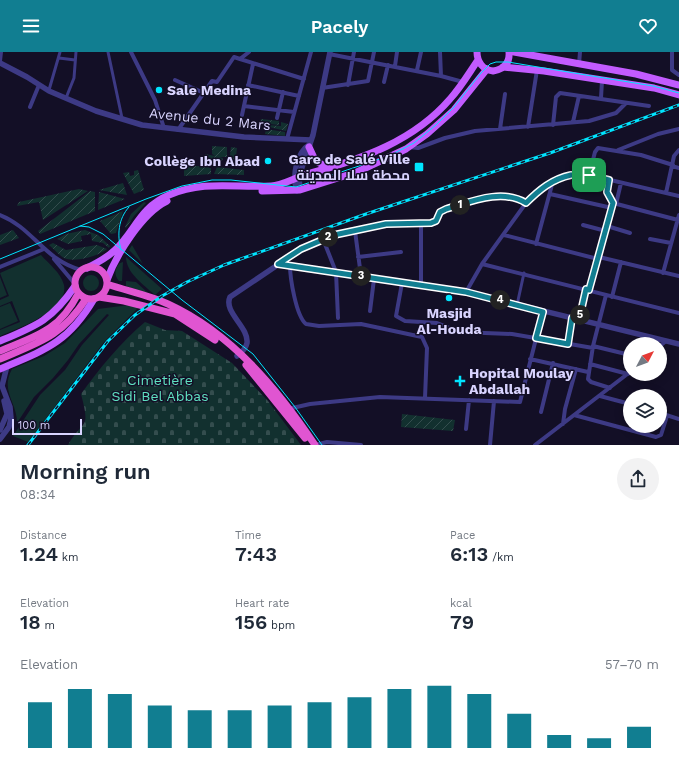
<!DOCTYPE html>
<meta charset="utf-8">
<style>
:root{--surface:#fff;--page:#f2f2f3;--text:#1f2937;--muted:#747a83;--accent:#117e91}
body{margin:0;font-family:"Work Sans",Cairo,sans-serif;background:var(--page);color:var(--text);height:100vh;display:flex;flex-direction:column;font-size:15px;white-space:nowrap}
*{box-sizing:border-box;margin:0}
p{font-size:13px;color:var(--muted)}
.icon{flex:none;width:22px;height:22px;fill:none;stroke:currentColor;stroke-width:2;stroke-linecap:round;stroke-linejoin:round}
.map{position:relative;height:393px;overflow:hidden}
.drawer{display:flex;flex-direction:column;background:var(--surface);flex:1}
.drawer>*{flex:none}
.needle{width:26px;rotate:49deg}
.tools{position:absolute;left:623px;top:285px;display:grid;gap:8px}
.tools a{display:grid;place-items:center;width:44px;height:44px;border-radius:50%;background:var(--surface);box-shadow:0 2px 10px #0003;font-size:20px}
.scale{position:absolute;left:12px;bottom:10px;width:70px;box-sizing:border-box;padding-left:4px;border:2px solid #d9d4ff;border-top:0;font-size:11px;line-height:14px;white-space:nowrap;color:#d9d4ff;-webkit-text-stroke:3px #130f26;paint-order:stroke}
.pin{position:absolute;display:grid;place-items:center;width:34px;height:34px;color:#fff;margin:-17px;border-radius:8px;box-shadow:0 2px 6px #0006}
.km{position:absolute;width:20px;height:20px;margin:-10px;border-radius:50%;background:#222;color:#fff;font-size:11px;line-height:20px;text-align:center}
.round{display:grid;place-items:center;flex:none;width:42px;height:42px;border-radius:21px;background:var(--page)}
.head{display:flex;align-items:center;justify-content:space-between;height:68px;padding:0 20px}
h1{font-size:22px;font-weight:600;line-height:30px}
.metrics{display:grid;grid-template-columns:repeat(3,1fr);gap:6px;height:68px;padding:4px 20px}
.metrics div{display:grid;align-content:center}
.metrics b{font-size:20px;font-weight:600}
.metrics small{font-size:11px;font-weight:400}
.metrics p{font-size:11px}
.chart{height:112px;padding:8px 20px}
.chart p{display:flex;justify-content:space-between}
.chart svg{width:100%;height:72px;margin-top:4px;stroke:var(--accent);stroke-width:6}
header{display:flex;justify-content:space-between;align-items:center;height:52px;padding:0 20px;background:var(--accent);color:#fff;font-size:18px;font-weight:600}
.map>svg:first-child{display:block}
.grass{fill:#12302f}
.cemetery{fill:url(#cemetery-stones)}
.garden{fill:url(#garden-furrows)}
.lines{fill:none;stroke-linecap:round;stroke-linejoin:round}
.pedestrian{stroke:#3d3a85;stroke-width:3}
.minor{stroke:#3d3a85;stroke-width:4}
.tertiary{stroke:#3d3a85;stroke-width:5.5}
.primary{stroke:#c25bff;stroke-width:7}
.trunk{stroke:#e055d1;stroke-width:7}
.tram{stroke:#00e5ff;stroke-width:1}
.rail-casing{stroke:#00e5ff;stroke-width:3}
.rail{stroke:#130f26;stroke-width:1.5;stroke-dasharray:4.5;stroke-linecap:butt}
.route-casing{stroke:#fff;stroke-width:8}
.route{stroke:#117e91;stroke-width:5}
.poi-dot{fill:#00e5ff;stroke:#130f26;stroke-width:1.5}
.labels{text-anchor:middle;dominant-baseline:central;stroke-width:3;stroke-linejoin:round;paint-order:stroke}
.poi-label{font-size:14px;font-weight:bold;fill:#d9d4ff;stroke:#130f26;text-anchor:start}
.street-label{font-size:14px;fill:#d9d4ff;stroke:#130f26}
.park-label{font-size:14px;fill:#5fe0c0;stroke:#130f26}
</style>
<header><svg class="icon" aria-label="menu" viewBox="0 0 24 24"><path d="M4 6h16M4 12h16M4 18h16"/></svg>Pacely<svg class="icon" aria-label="heart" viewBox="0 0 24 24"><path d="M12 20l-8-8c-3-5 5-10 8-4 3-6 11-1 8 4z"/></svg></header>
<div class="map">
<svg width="679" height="393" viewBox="0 0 679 393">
<defs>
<pattern id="cemetery-stones" width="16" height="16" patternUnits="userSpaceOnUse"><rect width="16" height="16" fill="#12302f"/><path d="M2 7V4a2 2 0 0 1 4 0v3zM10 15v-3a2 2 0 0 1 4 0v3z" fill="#344d4e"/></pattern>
<pattern id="garden-furrows" width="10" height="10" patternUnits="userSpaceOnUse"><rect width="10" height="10" fill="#12302f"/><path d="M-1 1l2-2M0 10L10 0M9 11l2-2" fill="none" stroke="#344d4e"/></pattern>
</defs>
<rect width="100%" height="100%" fill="#130f26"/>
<path class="grass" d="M132,193L143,212L129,198Z
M41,203C49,212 61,221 64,233C69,259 18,276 0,284V278L20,270L12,249L0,254V248L9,244L0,221Z
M126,205L162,237L155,243C144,233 126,221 126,205Z
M123,210L122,229H119C114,223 114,217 120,211Z
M83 231a8 8 0 1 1 16 0a8 8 0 1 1-16 0Z
M0,225L7,243L0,246Z
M126,229L136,230L148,241L126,234Z
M10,251L18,269L0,277V255Z
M129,253L139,255L104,290L28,390L13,384L40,343L65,318L82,293L109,263L107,262L79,292L68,308L53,326L34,345L17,371C17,350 0,339 12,317L44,304L65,291L98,257Z"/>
<path class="cemetery" d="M145,270L165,278L182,279L232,311L268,349L301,393H68C83,366 91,380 81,342C100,316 120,291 145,270Z"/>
<path class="garden" d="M261,67L279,69V73L260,71Z
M281,70L288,72L286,79L269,75V73L281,74Z
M266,77L285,80V84L265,82Z
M212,94L227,95V105H219L223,106L222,109H205V102L215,104L212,102Z
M231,95L237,96L235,112H229Z
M184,114H208L209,116H211V122L184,124Z
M217,115L244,118V123L214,122Z
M138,118L144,138L134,142L123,121L129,120L130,124L134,123V119Z
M123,131L127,143L99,138Z
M79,137L88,139L43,168L39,150L17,154L19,150Z
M90,139L95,140V159L40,182L38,179Z
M99,140L125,147L98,158Z
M144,150L146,151L134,164L126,176L125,175L131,162Z
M123,159L116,181L111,182L100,169Z
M13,178L19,186L0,193V183Z
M85,178L98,183L110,194L109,196L103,191L92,189L91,182L81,184L82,189L68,192L57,187L66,182Z
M53,191L66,198L97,193L107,197C98,204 75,211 64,206C59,203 54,197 49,193Z
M402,362L455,368L453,379L401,375Z"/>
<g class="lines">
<path class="pedestrian" d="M108,0L122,66
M59,6L75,8
M49,38L60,0
M66,46L74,26L76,0
M517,253L524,221"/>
<path class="minor" d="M131,0L155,48L164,76
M440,0L441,24L463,30
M672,0V18L679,23
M329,2L441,24
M240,7L304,27
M0,9L1,0
M579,12L580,0
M395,14L397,0
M417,18L421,0
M175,28L204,41
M384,30L388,13
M248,33L299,44
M348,33L354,0
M322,36L368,29L374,0
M601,46L602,29
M244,54L294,60
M30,55L39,33
M242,63L253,12
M277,66L283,40
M573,70L579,44
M553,73L556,45L560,41L649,54
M528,75L537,18
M500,77L505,42
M178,78L212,29L217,30L234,5L240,7L249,0
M287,87L311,0
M409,95L418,96L445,86L475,79L589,69L616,61L626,51
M618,98L658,82L679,77
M672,114L679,116
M589,123L595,100L598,96L641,103L673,113
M666,141L674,104L679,98
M550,142L612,156
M613,151L678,168
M616,152L621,131
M0,163C33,176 44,208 81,218
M421,172V234
M583,173L606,179
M607,174L630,181
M355,179L361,224
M504,183L598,207
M323,187L336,220L338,266
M650,187L671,191
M536,192L553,129
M358,205L401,200
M599,205L679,224
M54,207L75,232
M279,212L301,197L334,183L386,172L431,171L436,169L440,160L446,157C470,150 502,136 526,151
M482,212L679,261
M290,213C290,226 296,264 306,272L319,274L361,272L422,285L427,296L425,346
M0,215L44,197
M663,221L679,163
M402,231L396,264L405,269L437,271L460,280L512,282L593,296
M589,238L612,154L607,140L609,127
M466,240L482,212L526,151L539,139L558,127L571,123H589L679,144
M606,243L593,294L588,327L591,330L610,336
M612,245L621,210
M370,259L374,227
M579,268L586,237
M567,292L572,266
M593,294L630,303
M660,294L666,289
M530,307L588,320
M590,312L628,322
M600,344L630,352
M288,357L310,352L380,345L520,350L543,259
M541,360L553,311
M660,361L679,367
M574,363L656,385L661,383L667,364
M563,372L565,357L576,317
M466,377L469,348
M315,393L327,390L361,393
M490,393L494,349
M535,393L630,320"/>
<path class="tertiary" d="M0,11L27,25L49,39L96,59L142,73L244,85L311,88
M300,138L299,124L313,83L330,0
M297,139C292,124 296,101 310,92
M237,304C241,301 246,296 247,291C249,275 223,260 230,245L279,212H284L466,240L679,292
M0,378L7,362L4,349
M0,387L9,375L11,366L10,355L2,334L7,314"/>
<path class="primary" d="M477,0C477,10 483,18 493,19C504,17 510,11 509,0
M514,0L636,22L679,33
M503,15L544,19L654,36L679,43
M309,95L315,108L327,116
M262,139L300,138L357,120L406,97L427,82L454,58L487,17
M87,216C97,211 107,206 115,198C136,178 139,156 169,143C204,128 235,136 271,134C282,134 298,124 311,121C362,107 414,89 450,47C461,35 469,21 478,8
M107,228C116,203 142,161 167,149
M0,289C36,274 52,268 75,234
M0,317C45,298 68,291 94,247"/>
<path class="trunk" d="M75 231a16 16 0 1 1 32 0a16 16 0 1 1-32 0Z
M107,232C127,239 149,243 168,252C231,281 277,336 315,393
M99,245L124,249L175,262L215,288
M0,299C36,284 59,279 78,242
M0,307C40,290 61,285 86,247
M246,313L305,386"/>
<path class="tram" d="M80,174L89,175L103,182L182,248L253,302L295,355L322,393
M121,198C117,183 118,167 129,155
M0,207L146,147L182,134L212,128H231L296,135L389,104L414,91L436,73L454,55L481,21L490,12L496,10H508L568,20L653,34L679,41"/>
<g class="rail-casing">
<path id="rail" d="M28,393L108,289L135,263L162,244L187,230L224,213L366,162L550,101L679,53"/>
</g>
<use href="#rail" class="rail"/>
</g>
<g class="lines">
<g class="route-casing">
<path id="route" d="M571,123H589L609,128L607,140L613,151L589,238L586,237L579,268L572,266L568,292L536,286L543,260L466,240L278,212L301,197L334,183L386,172L431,171L436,169L440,160L446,157C470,150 502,136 526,151C539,138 552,127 571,123Z"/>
</g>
<use href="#route" class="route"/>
</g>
<g class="poi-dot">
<circle cx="159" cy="38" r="4"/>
<circle cx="268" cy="109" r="4"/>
<rect x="414" y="110" width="10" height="10" rx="2"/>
<circle cx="449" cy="246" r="4"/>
<path d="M458 323h4v4h4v4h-4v4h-4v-4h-4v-4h4z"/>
</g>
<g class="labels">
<g class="poi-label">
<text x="167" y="38">Sale Medina</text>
<text x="410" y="107" text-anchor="end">Gare de Salé Ville<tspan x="410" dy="16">محطة سلا المدينة</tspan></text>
<text x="260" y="109" text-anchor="end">Collège Ibn Abad</text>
<text x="449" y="261" text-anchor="middle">Masjid<tspan x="449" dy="16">Al-Houda</tspan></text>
<text x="469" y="321">Hopital Moulay<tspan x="469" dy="16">Abdallah</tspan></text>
</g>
<g class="street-label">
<text transform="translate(210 67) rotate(6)">Avenue du 2 Mars</text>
</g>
<g class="park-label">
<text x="160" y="328">Cimetière<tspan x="160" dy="16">Sidi Bel Abbas</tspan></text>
</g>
</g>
</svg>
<div class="tools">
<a><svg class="needle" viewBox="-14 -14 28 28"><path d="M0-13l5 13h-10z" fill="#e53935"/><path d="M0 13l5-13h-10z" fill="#747a83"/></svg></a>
<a><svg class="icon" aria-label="layers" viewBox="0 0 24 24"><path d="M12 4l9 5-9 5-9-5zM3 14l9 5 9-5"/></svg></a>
</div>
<div class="scale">100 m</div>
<div class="pin" style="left:589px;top:123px;background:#1e9e55"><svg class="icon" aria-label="arrive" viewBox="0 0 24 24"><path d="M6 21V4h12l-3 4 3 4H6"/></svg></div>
<b class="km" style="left:460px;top:153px">1</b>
<b class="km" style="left:328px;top:185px">2</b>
<b class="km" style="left:361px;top:224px">3</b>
<b class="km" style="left:500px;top:248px">4</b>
<b class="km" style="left:580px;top:263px">5</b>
</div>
<section class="drawer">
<div class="head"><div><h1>Morning run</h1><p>08:34</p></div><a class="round"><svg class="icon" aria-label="share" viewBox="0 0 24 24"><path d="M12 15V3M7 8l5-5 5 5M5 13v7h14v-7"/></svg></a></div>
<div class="metrics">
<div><p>Distance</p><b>1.24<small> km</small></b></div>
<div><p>Time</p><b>7:43</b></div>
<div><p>Pace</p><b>6:13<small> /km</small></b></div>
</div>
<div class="metrics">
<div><p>Elevation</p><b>18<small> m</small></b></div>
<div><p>Heart rate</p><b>156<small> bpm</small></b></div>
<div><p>kcal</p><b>79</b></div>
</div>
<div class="chart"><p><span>Elevation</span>57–70 m</p>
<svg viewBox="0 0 160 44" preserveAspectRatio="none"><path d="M5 44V16M15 44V8M25 44V11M35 44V18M45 44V21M55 44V21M65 44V18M75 44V16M85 44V13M95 44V8M105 44V6M115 44V11M125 44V23M135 44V36M145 44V38M155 44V31"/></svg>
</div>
</section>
